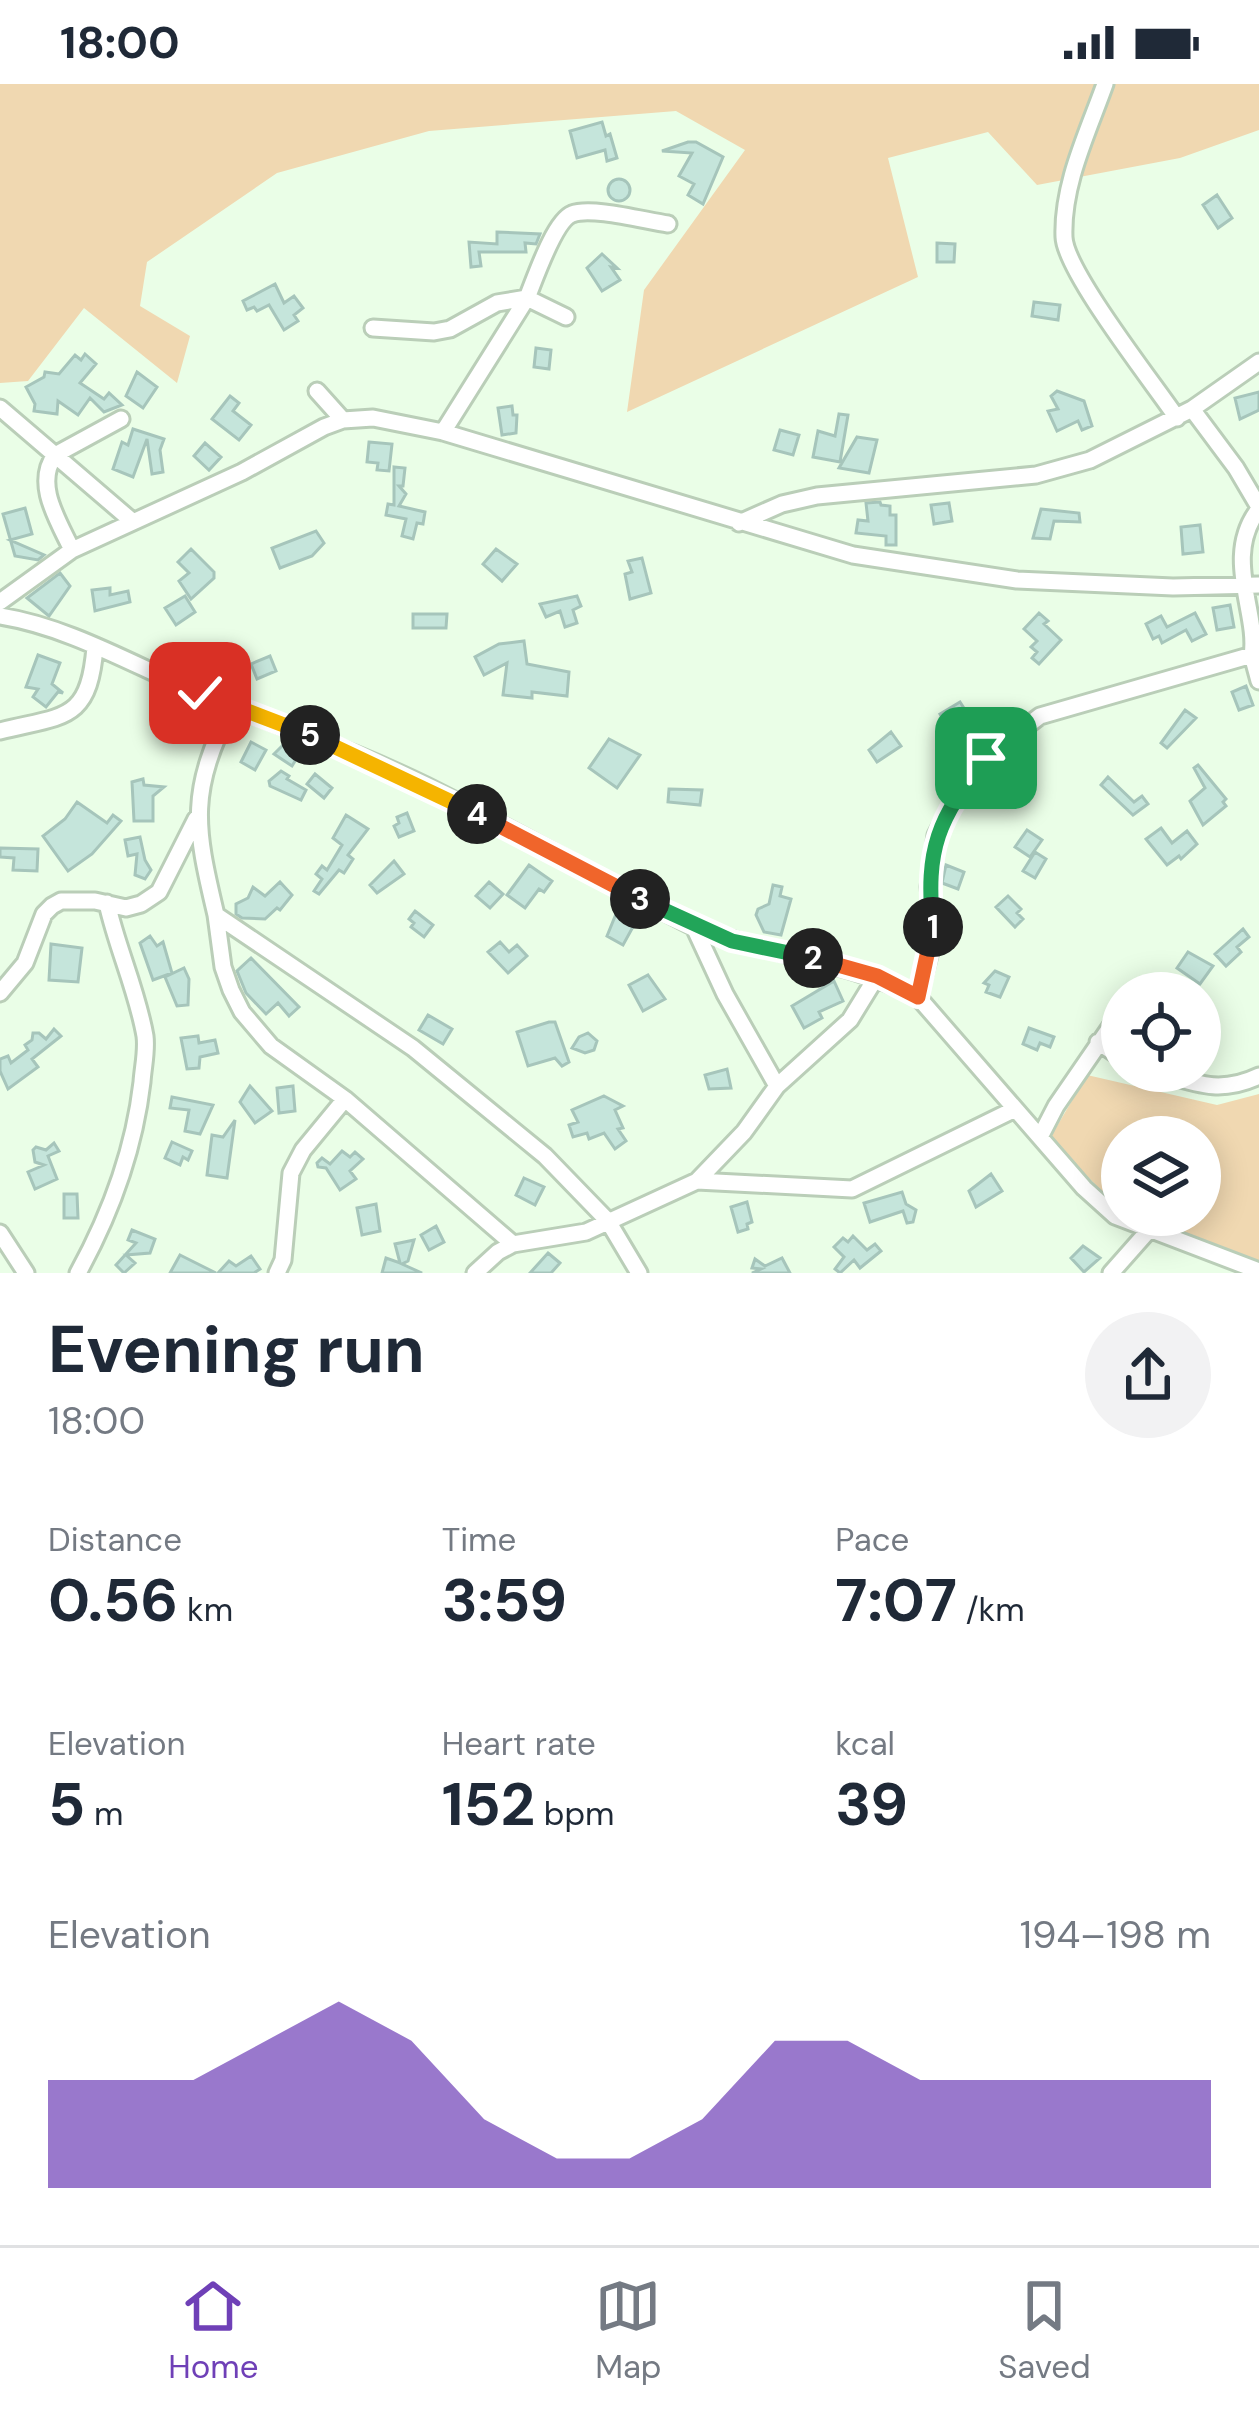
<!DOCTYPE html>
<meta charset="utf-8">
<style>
:root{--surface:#fff;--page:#f2f2f3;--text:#1f2937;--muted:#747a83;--line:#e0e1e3;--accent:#6f40b7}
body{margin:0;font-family:"DM Sans",sans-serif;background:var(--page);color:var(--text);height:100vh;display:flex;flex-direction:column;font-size:45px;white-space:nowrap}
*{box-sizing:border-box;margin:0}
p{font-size:39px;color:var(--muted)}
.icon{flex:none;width:66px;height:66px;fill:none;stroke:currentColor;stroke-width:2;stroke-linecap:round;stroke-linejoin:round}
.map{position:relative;height:1189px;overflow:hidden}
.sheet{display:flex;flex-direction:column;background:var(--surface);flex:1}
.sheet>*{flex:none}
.tools{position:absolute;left:1101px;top:888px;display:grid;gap:24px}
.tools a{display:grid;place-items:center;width:120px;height:120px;border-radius:50%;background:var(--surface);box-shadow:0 6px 30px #0003;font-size:60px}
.pin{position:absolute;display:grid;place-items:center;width:102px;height:102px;color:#fff;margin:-51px;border-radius:24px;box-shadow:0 6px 18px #0006}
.km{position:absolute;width:60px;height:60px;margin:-30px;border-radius:50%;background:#222;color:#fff;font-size:33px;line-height:60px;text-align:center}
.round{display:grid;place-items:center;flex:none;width:126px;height:126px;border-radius:63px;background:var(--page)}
.summary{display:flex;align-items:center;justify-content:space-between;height:204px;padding:0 48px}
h1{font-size:66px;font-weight:700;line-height:90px}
.metrics{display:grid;grid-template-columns:repeat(3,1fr);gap:18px;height:204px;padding:12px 48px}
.metrics div{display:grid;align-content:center}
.metrics b{font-size:60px;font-weight:700}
.metrics small{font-size:33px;font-weight:400}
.metrics p{font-size:33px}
.chart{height:336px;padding:24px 48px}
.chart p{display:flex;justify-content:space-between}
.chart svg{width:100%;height:216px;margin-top:12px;fill:var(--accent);opacity:.7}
.status{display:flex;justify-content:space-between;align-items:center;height:84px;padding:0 60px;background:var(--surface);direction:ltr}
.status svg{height:33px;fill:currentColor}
.dock{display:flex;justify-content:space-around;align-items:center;height:168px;border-top:3px solid var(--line);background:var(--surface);font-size:33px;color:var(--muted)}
.dock a{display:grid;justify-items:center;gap:6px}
.dock .active{color:var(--accent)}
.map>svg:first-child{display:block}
.green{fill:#f0d8b1}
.building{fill:#c5e5db;stroke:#a6c5bb;stroke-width:3}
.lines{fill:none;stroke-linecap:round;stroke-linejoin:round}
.minor-casing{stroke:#baceb8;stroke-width:21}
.minor{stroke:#fff;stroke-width:15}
.split-1-casing{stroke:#fff;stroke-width:24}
.split-2-casing{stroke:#fff;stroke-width:24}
.split-3-casing{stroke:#fff;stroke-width:24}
.split-4-casing{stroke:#fff;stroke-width:24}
.split-5-casing{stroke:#fff;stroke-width:24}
.split-6-casing{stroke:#fff;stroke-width:24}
.split-1{stroke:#22a559;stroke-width:15}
.split-2{stroke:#f0652b;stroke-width:15}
.split-3{stroke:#22a559;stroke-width:15}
.split-4{stroke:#f0652b;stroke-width:15}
.split-5{stroke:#f5b400;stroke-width:15}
.split-6{stroke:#f5b400;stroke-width:15}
</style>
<div class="status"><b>18:00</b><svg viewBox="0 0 49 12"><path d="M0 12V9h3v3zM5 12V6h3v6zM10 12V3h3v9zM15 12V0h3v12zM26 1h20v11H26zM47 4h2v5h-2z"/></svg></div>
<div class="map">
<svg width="1259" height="1189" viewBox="0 0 1259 1189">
<rect width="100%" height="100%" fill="#eafee7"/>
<path class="green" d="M0,0H1259V46L1180,74L1037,101L988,48L888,74L918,193L627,328L644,206L745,66L676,27L429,47L277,89L147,178L140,222L190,252L177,299L84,224L28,297L0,299Z
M1087,991L1217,1021L1259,1010V1182L1126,1131H1200V1053H1122V1128L1050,1054Z"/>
<path class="building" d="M602,38L606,52L610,50L617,74L607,77L605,66L577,74L570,47Z
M688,58H696L723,73L703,120L688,111L694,100L679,92L692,69L662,67Z
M608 106a11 11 0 1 1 22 0a11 11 0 1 1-22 0Z
M1217,111L1232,134L1218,144L1203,121Z
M497,148L540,150L536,160L525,159L526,168H479L481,182L471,183L469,158L497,160Z
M937,159L955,160L954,178H937Z
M602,170L617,184L611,183L620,196L602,207L587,184Z
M275,200L284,219L294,212L303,224L294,231L298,237L284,246L269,221L257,227L254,223L247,226L243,217Z
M1034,218L1060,221L1058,236L1032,232Z
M536,264L551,266L549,285L534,283Z
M85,270L96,280L80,299L104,315L109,309L122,321L104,328L90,314L78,331L58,317L57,330L34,327L35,320L26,303L44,293L45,288L59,290L75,271L81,276Z
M137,288L157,303L143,324L126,312Z
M1057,307L1084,317L1092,342L1082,346L1078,337L1057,347L1048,327L1058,325L1051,312Z
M1259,308V326L1240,335L1235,314Z
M230,312L239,319L233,327L251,341L239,356L212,335Z
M512,322L513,331H517L516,349L502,351L498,324Z
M839,330L848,331L840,378L813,373L818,347L835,352Z
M133,345L164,355L160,366L163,388L152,390L147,355L133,393L113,385L122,358L128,361Z
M780,346L799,351L793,371L774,366Z
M857,353L877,356L869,389L839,384Z
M369,358L392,360L389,387L377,386L378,379L367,378Z
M205,359L221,373L209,386L194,372Z
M394,383L405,384L403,402H399L406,410L399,422L425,428L423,440L417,439L413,455L402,452L406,435L386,431L388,420L394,421Z
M880,418L881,421L890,422V431H896V461H886V452L856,449L858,436L868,437L866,419Z
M949,419L952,437L934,440L931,421Z
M25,424L32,450L10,456L44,471L38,476L15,472L3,430Z
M1041,425L1079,429L1080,438L1054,437L1050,455L1033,454Z
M1200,441L1203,468L1183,470L1181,443Z
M316,447L324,459L312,472L280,484L272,464Z
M191,465L214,488V494L191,515L179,497L189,489L178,478Z
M496,465L517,480L502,497L483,480Z
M642,474L651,509L630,515L625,490L632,488L628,477Z
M60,489L70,502L49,532L27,514Z
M110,504V511L128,507L130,518L95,527L92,506Z
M185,512L195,528L176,541L165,524Z
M577,512L581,522L573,526L577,539L565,543L560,527L546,533L540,520Z
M1230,521L1234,543L1217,546L1213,524Z
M1039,529L1048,537L1044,540L1061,556L1039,580L1032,574L1037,568L1031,563L1037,557L1024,545Z
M1195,529L1206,550L1192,557L1186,546L1162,559L1159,552L1153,555L1146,540L1161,532L1167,543Z
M413,530H447L446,544H413Z
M524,557L527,580L569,588L567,612L532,608V614L503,611L507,579L484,591L475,573L499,560Z
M38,571L60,579L52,600L63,609L58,608L46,623L33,613L38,605L26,603Z
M270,572L276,587L257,595L251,580Z
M1246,602L1253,621L1239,626L1232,608Z
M960,618L971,635L948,644L940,630Z
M1185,626L1196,634L1167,664L1161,659Z
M891,648L901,662L877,678L869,666Z
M609,655L640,671L617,704L589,684Z
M251,658L266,666L255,686L241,678Z
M284,660L300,669L292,682L274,670Z
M1198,681L1226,715L1223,718L1226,722L1203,741L1190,717L1205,704L1194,684Z
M281,687L289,692L287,695L306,706L301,716L270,702L269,697Z
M315,690L332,704L324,714L307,700Z
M1108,693L1134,718L1142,712L1148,720L1133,731L1101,701Z
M143,695L144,701L164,703L153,712V737H134L132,698Z
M669,705L702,706L700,721L668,718Z
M77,718L107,739L113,731L121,737L92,770L68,787L43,752L65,735Z
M407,729L414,747L399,753L394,742L399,739L397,733Z
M346,731L368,745L348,771L353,775L344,789L339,786L319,810L314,807L322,795L316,790L322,782L327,786L342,761L333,754Z
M1161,744L1172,759L1187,747L1197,760L1181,775L1179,772L1167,781L1146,755Z
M1027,746L1042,756L1030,773L1015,763Z
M140,753L145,776L151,786L145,795L135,791L137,770L128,772L125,756Z
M0,764L38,765L37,787L13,786L14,774L0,773Z
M1035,768L1046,775L1035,794L1023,787Z
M394,777L404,790L377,809L370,801Z
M529,781L552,797L544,808L539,805L525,824L507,811Z
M946,781L964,788L958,805L942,799Z
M280,798L292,811L280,826L277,824L265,835L242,834L236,830V820L248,814L253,803L265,812Z
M489,798L503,810L490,824L476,812Z
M773,801L782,803L780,812L791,815L781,851L764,848L756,831L758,825L769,820Z
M1008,812L1021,825L1017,829L1023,835L1015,843L996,823Z
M415,827L433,841L424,853L411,843L414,839L409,835Z
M616,830L634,841L623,861L607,852Z
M1243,845L1249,853L1237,863L1241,868L1226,882L1215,870Z
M150,852L157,862L163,858L172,889L153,896L140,859Z
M500,858L509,868L517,861L527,872L508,889L488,868Z
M51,860L82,864L78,898L49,896Z
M1188,868L1213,882L1200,900L1177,884Z
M251,874L299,923L289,932L278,919L266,930L246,909L237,887Z
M184,884L189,895L188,921L177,922L165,893Z
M995,887L1009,893L1000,913L986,908L989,901L984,899Z
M648,891L665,915L643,927L629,901Z
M834,897L843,917L819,928L822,934L804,944L792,922Z
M428,931L452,945L443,960L419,946Z
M549,938H555L569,978L562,982L555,974L528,982L517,948Z
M1029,944L1054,953L1050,963L1040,959L1037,966L1023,960Z
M54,945L61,952L32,975L38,983L8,1005L0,987V975L8,972L11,979L28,966L25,961L32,956L33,949H39L46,955Z
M588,949L597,957L594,966L585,969L572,964L579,953Z
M198,952L199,959L215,956L218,969L200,973L199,984L187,985L181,954Z
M727,985L731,1004L709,1005L705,991Z
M250,1002L272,1027L255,1039L240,1018Z
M293,1002L295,1027L279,1029L277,1004Z
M604,1012L623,1022L615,1026L623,1044L618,1045L626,1057L615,1065L604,1049L589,1055L587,1049L573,1053L569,1041L578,1038L572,1026Z
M172,1013L213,1021L200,1050L185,1047L189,1026L170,1024Z
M235,1036L227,1094L207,1091L212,1051L223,1053Z
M172,1058L192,1067L188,1076L183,1073L180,1081L165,1074Z
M54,1059L59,1067L48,1072L57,1095L35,1105L28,1088L44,1081L35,1078L33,1066L36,1063L46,1066Z
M342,1067L350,1073L355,1068L363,1075L350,1087L356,1095L340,1106L326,1084L318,1083L317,1079L322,1074L330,1080Z
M991,1090L1002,1107L976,1123L969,1107Z
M524,1094L544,1103L535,1121L516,1111Z
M902,1108L906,1120L916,1126L913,1138L907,1139L903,1127L870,1138L864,1119Z
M64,1110H77L78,1134H64Z
M747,1118L752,1138L747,1140L748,1145L738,1148L731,1123Z
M376,1120L380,1147L362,1151L357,1124Z
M436,1142L444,1158L429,1166L421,1151Z
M132,1146L155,1155L150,1169L126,1171L135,1179L124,1189L116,1181L136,1159L128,1156Z
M853,1152L867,1166L875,1160L881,1167L860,1184L854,1176L840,1189L835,1185L844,1173L834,1163L843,1154L848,1158Z
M414,1156L408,1177L402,1180L422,1189H382L386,1174L400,1179L395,1160Z
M1083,1162L1100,1174L1084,1188L1071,1174Z
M548,1169L560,1179L551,1189H530Z
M180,1171L216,1189H170Z
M251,1172L260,1185L254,1189H218L229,1177L236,1182Z
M782,1174L790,1189H752L761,1185L752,1184L755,1175L765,1182Z"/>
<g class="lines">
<g class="minor-casing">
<path id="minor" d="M1105,0C1088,48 1062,100 1064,153C1065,187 1154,300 1177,334
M373,244L434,248L450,245L497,219L527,214C535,195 554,137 572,130C591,122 646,137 668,140
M1259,278L1192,325L1236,384L1259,423
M317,307L343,336
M0,324L55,371L121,335
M443,348L527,214L566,233
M739,439L782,420L817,412L1036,391L1090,376L1192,325
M72,466C58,436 34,400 55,371L132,437
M0,518L72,466L242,388L324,343L343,336L373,334L443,348L853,471L1017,496L1173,503L1259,501
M0,532C69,543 133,581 197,608C273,640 351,665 426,702C516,747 604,797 694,843C768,871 847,876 918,913L1084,1104L1115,1132L1259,1187
M1252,571L1259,597
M232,621C189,708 194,739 216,831L413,964L545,1072L608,1137L639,1189
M0,647C64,631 89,638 95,563
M216,831L223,883L231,906L242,928L271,962L345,1015L513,1160
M694,843L725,910L777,1002
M0,909L25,879L44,830L52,822L61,817H95L126,824L141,820L159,808L196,735
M918,913L934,852L929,803L936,751L958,709L985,674L1040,632L1252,571C1259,530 1222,472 1259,425
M1098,958L1122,974
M1154,987C1195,999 1219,1011 1259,992
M1040,1053L1056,1022L1122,926
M697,1097L852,1105L1015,1025
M0,1149L26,1189
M78,1189C111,1129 134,1067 142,998C143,983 147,967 145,952C137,906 117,864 107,819
M277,1189L283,1176L291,1089L303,1066L345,1015
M475,1189L498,1168L513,1160L586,1148L697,1097L744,1048L777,1002L850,936L877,892
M1111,1189L1149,1146"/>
</g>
<use href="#minor" class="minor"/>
</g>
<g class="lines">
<g class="split-1-casing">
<path id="split-1" d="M933,843C925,764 938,735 986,674"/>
</g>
<g class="split-2-casing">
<path id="split-2" d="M813,874L877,892L918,913L933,843"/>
</g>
<g class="split-3-casing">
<path id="split-3" d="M640,815L732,857L813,874"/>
</g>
<g class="split-4-casing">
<path id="split-4" d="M477,730L640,815"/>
</g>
<g class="split-5-casing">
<path id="split-5" d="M310,651L477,730"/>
</g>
<g class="split-6-casing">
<path id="split-6" d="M200,609L310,651"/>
</g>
<use href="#split-1" class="split-1"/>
<use href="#split-2" class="split-2"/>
<use href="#split-3" class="split-3"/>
<use href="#split-4" class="split-4"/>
<use href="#split-5" class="split-5"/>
<use href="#split-6" class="split-6"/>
</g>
</svg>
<div class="tools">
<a><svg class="icon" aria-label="locate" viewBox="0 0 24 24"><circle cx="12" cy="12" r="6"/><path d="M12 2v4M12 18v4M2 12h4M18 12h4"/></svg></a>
<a><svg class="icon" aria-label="layers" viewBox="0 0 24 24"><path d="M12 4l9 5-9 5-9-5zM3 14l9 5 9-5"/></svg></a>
</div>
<div class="pin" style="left:986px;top:674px;background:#1e9e55"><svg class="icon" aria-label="arrive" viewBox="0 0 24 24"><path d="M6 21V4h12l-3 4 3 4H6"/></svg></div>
<div class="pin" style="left:200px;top:609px;background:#d93025"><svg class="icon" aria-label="check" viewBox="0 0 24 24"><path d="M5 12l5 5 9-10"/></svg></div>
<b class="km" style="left:933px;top:843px">1</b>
<b class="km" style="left:813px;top:874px">2</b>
<b class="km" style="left:640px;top:815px">3</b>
<b class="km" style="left:477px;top:730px">4</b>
<b class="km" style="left:310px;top:651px">5</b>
</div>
<section class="sheet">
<div class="summary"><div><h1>Evening run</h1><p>18:00</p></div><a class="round"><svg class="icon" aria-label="share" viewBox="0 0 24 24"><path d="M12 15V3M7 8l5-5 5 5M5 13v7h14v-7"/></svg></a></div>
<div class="metrics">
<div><p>Distance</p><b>0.56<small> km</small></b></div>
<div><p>Time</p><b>3:59</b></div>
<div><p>Pace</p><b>7:07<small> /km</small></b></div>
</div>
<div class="metrics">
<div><p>Elevation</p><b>5<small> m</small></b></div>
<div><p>Heart rate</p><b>152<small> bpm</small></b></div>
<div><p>kcal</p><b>39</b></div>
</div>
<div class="chart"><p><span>Elevation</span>194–198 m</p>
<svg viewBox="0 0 160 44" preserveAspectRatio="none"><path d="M0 44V22L10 22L20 22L30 14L40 6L50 14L60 30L70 38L80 38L90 30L100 14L110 14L120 22L130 22L140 22L150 22L160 22V44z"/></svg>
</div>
</section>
<nav class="dock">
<a class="active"><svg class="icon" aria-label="home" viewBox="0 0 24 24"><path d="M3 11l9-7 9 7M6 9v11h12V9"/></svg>Home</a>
<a><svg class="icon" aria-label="map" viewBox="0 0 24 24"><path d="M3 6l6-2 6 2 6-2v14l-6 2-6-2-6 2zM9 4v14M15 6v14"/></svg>Map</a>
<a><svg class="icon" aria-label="saved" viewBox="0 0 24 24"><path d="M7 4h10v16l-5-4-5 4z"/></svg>Saved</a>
</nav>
